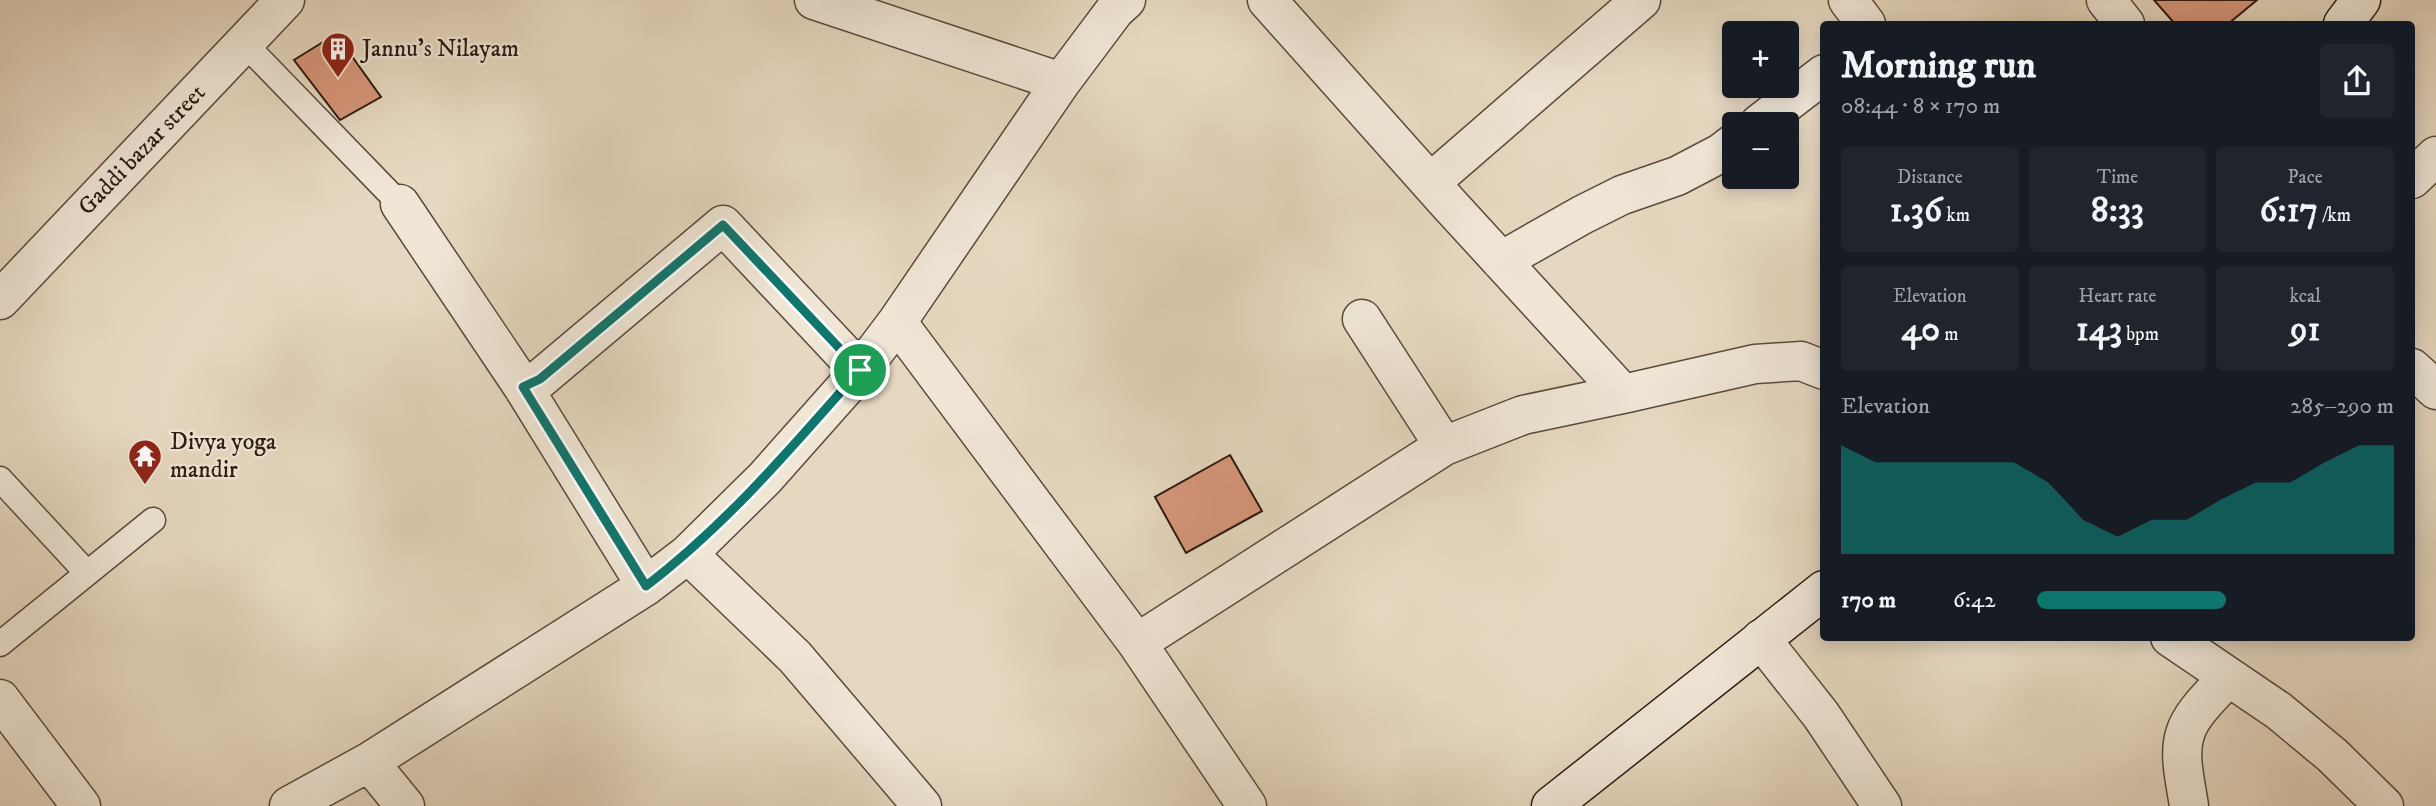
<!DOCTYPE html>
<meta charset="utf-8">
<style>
:root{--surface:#171b24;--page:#20242c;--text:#f1f3f6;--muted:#9ea1a6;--accent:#0f766e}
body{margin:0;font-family:"IM FELL DW Pica",serif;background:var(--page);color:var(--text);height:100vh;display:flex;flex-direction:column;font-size:26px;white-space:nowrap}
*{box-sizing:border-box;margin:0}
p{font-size:23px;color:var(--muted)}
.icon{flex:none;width:38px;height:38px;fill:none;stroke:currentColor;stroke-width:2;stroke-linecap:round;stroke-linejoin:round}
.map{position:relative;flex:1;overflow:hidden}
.panel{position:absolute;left:1820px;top:21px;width:595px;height:620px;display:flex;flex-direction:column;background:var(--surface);border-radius:7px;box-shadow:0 4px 18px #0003}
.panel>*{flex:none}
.buttons{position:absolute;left:1722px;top:21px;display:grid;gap:14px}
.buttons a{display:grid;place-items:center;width:77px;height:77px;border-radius:7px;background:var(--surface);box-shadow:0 4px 18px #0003;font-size:35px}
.pin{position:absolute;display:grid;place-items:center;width:60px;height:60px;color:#fff;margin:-30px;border:4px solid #fff;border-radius:50%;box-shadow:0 2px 7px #0007}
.round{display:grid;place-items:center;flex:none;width:74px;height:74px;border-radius:7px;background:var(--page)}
.overview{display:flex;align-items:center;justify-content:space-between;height:119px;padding:0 21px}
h1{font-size:38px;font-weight:800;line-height:52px}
.stats{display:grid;grid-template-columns:repeat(3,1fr);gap:10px;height:119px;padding:7px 21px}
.stats div{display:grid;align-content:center;border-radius:7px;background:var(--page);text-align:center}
.stats b{font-size:35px;font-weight:800}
.stats small{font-size:19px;font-weight:400}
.stats p{font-size:19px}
.chart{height:196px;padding:14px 21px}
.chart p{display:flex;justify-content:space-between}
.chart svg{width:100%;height:126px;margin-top:7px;fill:var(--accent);opacity:.7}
ul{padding:0 21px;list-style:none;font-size:23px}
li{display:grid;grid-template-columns:112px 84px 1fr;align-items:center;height:52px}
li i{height:18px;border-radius:9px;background:var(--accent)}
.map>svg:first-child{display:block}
.building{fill:#d6977b;stroke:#2b1a10;stroke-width:2}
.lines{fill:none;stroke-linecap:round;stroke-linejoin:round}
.lane-casing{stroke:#5a4a3c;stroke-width:27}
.street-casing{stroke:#5a4a3c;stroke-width:41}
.secondary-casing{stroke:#2b1a10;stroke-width:41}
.lane{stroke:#efe6d6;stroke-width:24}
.street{stroke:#efe6d6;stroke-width:38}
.secondary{stroke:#efe6d6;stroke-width:38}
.route-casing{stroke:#fff;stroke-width:14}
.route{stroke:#0f766e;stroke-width:9}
.labels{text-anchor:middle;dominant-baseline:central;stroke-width:5;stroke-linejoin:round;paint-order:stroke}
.poi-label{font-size:24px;fill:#2b1a10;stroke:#efe6d6;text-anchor:start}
.street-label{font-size:24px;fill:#2b1a10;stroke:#efe6d6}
</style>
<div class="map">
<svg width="2436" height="806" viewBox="0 0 2436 806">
<rect width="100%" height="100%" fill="#e6d8c0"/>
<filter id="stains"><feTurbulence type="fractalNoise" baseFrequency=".00286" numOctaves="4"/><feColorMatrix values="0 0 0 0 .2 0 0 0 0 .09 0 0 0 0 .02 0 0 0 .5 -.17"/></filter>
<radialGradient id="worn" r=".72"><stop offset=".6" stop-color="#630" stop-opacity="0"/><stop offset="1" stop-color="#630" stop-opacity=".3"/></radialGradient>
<path class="building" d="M2154,0H2257L2228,24H2175Z
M336,34L381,97L340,120L294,60Z
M1230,455L1262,511L1186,553L1155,497Z"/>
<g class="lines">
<g class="lane-casing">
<path id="lane" d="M244,43L400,204
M0,479L87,573
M0,644L153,520"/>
</g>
<g class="street-casing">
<path id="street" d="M814,0L1061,82
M1267,0L1448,203L1623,394L1755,364L1801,361L1824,370
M1848,0L1866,24
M2106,0L2125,24
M1759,124L1824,74
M2412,179L2436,156
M1430,183L1641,0
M400,204L523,387L646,586
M1501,261L1582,215L1622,195L1677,176L1721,153L1734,143
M0,300L285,0
M1362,319L1444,446
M897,322L1137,643L1247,806
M2412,368L2436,390
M523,387L540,379L723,225L860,371
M688,554L795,657L922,806
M2170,637L2279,711L2332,755L2384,806
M1761,639L1821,715L1882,806
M1137,643L1444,446L1523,415L1623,394
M0,699L81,806
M369,762L405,806
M289,806L369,762L646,586L688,554L765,478L860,371L897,322L1061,82L1115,10L1126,0
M2189,806C2186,784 2178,756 2185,734C2191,713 2214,693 2228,677"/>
</g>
<g class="secondary-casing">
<path id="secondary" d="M2343,24L2361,0
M1551,806L1824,590"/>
</g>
<use href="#lane" class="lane"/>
<use href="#street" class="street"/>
<use href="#secondary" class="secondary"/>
</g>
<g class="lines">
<g class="route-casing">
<path id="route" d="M723,225L860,370C793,446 727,524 646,586L523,387L540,379Z"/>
</g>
<use href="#route" class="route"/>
</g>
<defs>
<g id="building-pin" transform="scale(1.75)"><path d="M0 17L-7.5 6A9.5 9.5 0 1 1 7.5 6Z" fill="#8f2418" stroke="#efe6d6"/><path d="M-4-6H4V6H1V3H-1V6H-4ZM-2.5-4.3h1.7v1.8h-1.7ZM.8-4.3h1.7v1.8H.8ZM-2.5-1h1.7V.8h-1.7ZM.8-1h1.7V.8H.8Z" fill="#fff"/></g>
<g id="temple-pin" transform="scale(1.75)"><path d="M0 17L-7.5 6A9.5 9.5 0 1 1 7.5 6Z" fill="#8f2418" stroke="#efe6d6"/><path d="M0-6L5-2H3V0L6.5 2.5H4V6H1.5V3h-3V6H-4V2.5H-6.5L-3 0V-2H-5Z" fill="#fff"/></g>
</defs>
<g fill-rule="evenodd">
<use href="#building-pin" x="338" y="49"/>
<use href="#temple-pin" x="145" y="456"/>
</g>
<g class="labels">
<g class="poi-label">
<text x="362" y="49">Jannu's Nilayam</text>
<text x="170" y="442">Divya yoga<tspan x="170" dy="28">mandir</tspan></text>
</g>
<g class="street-label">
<text transform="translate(142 150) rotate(-46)">Gaddi bazar street</text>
</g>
</g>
<rect width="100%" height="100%" filter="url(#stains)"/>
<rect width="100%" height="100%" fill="url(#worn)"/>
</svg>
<div class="buttons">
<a>+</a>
<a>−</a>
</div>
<div class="pin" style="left:860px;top:370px;background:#1e9e55"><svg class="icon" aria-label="arrive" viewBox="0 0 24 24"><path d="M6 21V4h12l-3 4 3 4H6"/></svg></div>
<section class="panel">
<div class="overview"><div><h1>Morning run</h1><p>08:44 · 8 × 170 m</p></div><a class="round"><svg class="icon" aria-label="share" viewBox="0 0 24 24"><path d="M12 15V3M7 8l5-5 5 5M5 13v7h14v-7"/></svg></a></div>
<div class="stats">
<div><p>Distance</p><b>1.36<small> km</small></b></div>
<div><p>Time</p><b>8:33</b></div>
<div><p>Pace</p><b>6:17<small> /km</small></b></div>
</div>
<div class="stats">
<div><p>Elevation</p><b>40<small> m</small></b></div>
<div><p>Heart rate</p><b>143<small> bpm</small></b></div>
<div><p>kcal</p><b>91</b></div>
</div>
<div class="chart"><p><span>Elevation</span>285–290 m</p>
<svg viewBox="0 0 160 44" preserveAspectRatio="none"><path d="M0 44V6L10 12L20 12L30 12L40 12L50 12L60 19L70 32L80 38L90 32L100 32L110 25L120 19L130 19L140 12L150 6L160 6V44z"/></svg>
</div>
<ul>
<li><b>170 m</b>6:42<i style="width:53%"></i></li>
</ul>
</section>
</div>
